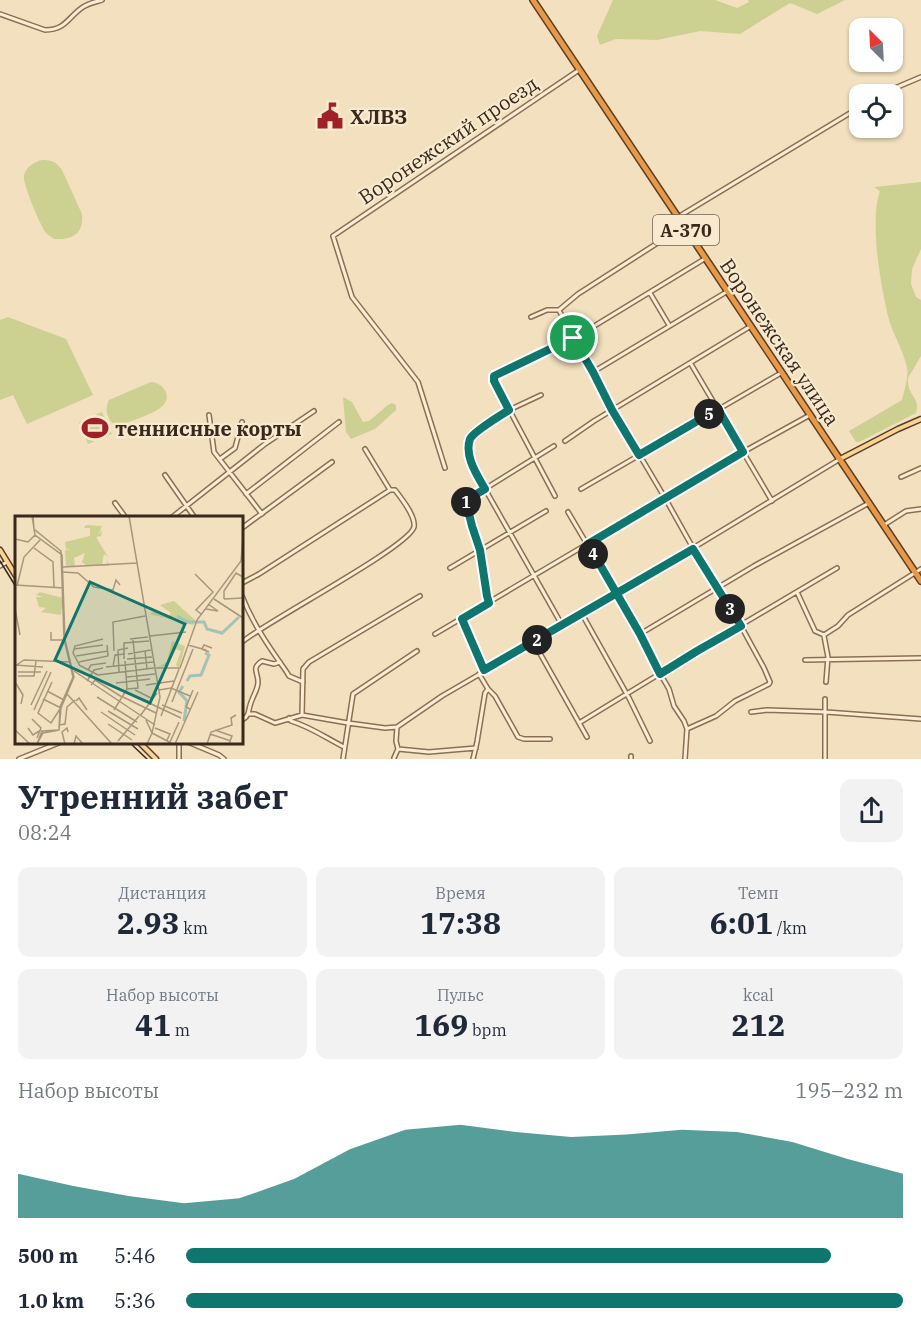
<!DOCTYPE html>
<html lang="ru">
<meta charset="utf-8">
<style>
:root{--surface:#fff;--page:#f2f2f3;--text:#1f2937;--muted:#747a83;--accent:#0f766e}
body{margin:0;font-family:"IBM Plex Serif",serif;background:var(--page);color:var(--text);height:100vh;display:flex;flex-direction:column;font-size:22px;white-space:nowrap}
*{box-sizing:border-box;margin:0}
p{font-size:20px;color:var(--muted)}
.icon{flex:none;width:33px;height:33px;fill:none;stroke:currentColor;stroke-width:2;stroke-linecap:round;stroke-linejoin:round}
.map{position:relative;height:759px;overflow:hidden}
.details{display:flex;flex-direction:column;background:var(--surface);flex:1}
.details>*{flex:none}
.needle{width:39px;rotate:336deg}
.tools{position:absolute;left:849px;top:18px;display:grid;gap:12px}
.tools a{display:grid;place-items:center;width:54px;height:54px;border-radius:12px;background:var(--surface);box-shadow:0 2px 4px #0004;font-size:30px}
.pin{position:absolute;display:grid;place-items:center;width:51px;height:51px;color:#fff;margin:-26px;border:3px solid #fff;border-radius:50%;box-shadow:0 2px 6px #0007}
.km{position:absolute;width:30px;height:30px;margin:-15px;border-radius:50%;background:#222;color:#fff;font-size:16px;line-height:30px;text-align:center}
.round{display:grid;place-items:center;flex:none;width:63px;height:63px;border-radius:12px;background:var(--page)}
.headline{display:flex;align-items:center;justify-content:space-between;height:102px;padding:0 18px}
h1{font-size:33px;font-weight:800;line-height:45px}
.metrics{display:grid;grid-template-columns:repeat(3,1fr);gap:9px;height:102px;padding:6px 18px}
.metrics div{display:grid;align-content:center;border-radius:12px;background:var(--page);text-align:center}
.metrics b{font-size:30px;font-weight:800}
.metrics small{font-size:16px;font-weight:400}
.metrics p{font-size:16px}
.chart{height:168px;padding:12px 18px}
.chart p{display:flex;justify-content:space-between}
.chart svg{width:100%;height:108px;margin-top:6px;fill:var(--accent);opacity:.7}
ul{padding:0 18px;list-style:none;font-size:20px}
li{display:grid;grid-template-columns:96px 72px 1fr;align-items:center;height:45px}
li i{height:15px;border-radius:8px;background:var(--accent)}
.map>svg:first-child{display:block}
.green{fill:#ccd091}
.lines{fill:none;stroke-linecap:round;stroke-linejoin:round}
.minor-casing{stroke:#8b6f55;stroke-width:6}
.major-casing{stroke:#583d2a;stroke-width:7}
.highway-casing{stroke:#583d2a;stroke-width:8}
.minor{stroke:#fcedd2;stroke-width:3}
.major{stroke:#f9d392;stroke-width:4}
.highway{stroke:#e99946;stroke-width:5}
.tram{stroke:#39281b;stroke-width:1.5}
.route-casing{stroke:#fff;stroke-width:12}
.route{stroke:#0f766e;stroke-width:8}
.labels{text-anchor:middle;dominant-baseline:central;stroke-width:4.5;stroke-linejoin:round;paint-order:stroke}
.shield{fill:#f8eace;stroke:#726251;stroke-width:1.5}
.shield-label{font-size:18px;font-weight:bold;fill:#39281b}
.poi-label{font-size:20px;font-weight:bold;fill:#39281b;stroke:#f8eace;text-anchor:start}
.street-label{font-size:20px;fill:#39281b;stroke:#f8eace}
.inset-river{fill:none;stroke:#a2c3b7;stroke-width:3}
.inset-road{fill:none;stroke:#a8967d;stroke-width:1.5}
.view{fill:#0f766e;fill-opacity:0.15;stroke:#0f766e;stroke-width:3}
.inset-edge{fill:none;stroke:#39281b;stroke-width:3}
</style>
<div class="map">
<svg width="921" height="759" viewBox="0 0 921 759">
<rect width="100%" height="100%" fill="#f2e0be"/>
<path class="green" d="M613,0H715L737,8L749,2L748,0H845L817,14L790,3L740,34L700,31L657,40L616,39L600,45L597,36Z
M42,160C52,160 56,162 62,170L82,214C84,234 72,240 54,239C50,236 49,236 46,233C40,225 22,183 24,175C27,166 34,162 42,160Z
M921,182V249L912,269L911,284L916,297L921,300V356L908,378C907,397 921,396 916,413L859,442H856L849,431L902,400C904,391 909,377 907,368C904,352 894,336 889,320C881,287 869,222 880,191L874,187Z
M8,317L66,339L93,395L27,424L13,395L0,400V320Z
M151,382C164,383 174,398 160,408C156,412 126,424 121,424C117,425 115,424 111,422C106,414 105,409 109,400Z
M343,397L352,402L363,422L369,421L388,405L392,403L396,405V410L375,429L351,439L346,432Z
M102,412L112,434L88,444L79,422Z"/>
<g class="lines">
<g class="minor-casing">
<path id="minor" d="M0,14L45,30C66,30 68,17 83,7C89,3 96,2 102,0
M881,94L921,77
M678,217L860,107
M650,293L669,325
M559,310L573,338L593,372L613,410L665,498L693,548L741,626L764,668L770,682L769,684L735,701L716,716L687,729
M531,317L547,310H559L578,294L684,226
M691,364L772,501
M593,372L728,291
M541,395L509,410L472,435L469,441V449L472,466L562,625
M209,415L214,452L262,514
M565,441L594,421L751,326
M220,459L235,448L242,422
M445,468L418,382L352,297L333,236L579,70
M165,475L195,518
M901,477L921,468
M581,489L781,373
M246,494L339,422
M555,496L494,381V376L586,331L706,258
M115,503L126,518
M568,512L640,634L650,656L669,689L674,706L684,721L687,729L685,759
M171,518L265,444L314,411
M884,525L906,511L921,509
M242,528L332,462
M0,566L7,562
M450,568L546,511
M242,583L259,574L390,490
M797,592L815,631L824,635V636L828,657L826,682
M242,596C253,624 269,647 286,671L289,676L303,682
M489,603L487,596L480,550L472,526L467,500L554,446
M582,614L629,698L650,741
M462,619L484,670
M435,634L743,452L810,415
M640,634L754,566L869,503
M824,635L838,626L848,615L921,569
M533,641L587,737
M242,642C267,621 409,547 414,527C416,516 401,498 395,490H390L365,449
M805,660L921,658
M479,674L488,689L495,696L518,737L524,739H550
M825,699V759
M751,712L767,710L826,712L921,719
M248,714C249,710 250,704 252,700C254,694 258,689 258,682C258,672 251,668 262,661L274,664L280,662
M302,715L303,669L309,662L420,596
M289,718L291,721C311,727 326,738 344,747
M242,720L246,717L248,714H255L275,723L302,715L348,723L385,728L397,727L442,696L485,671L693,548L840,459
M579,723L697,651L837,568
M188,742L219,755L224,759
M398,749L429,752L476,748
M394,758L398,749L396,741L397,727
M19,759L61,742
M179,759V742
M343,759L353,694L417,651
M473,759L477,742L485,693L488,689
M631,759V756"/>
</g>
<g class="major-casing">
<path id="major" d="M840,459L898,429L921,419
M0,550L16,576
M139,742L156,759"/>
</g>
<g class="highway-casing">
<path id="highway" d="M533,0L921,581"/>
</g>
<use href="#minor" class="minor"/>
<use href="#major" class="major"/>
<use href="#highway" class="highway"/>
<path class="tram" d="M0,561L16,587
M129,742L147,759"/>
</g>
<g class="lines">
<g class="route-casing">
<path id="route" d="M573,338L494,376V381L509,410C501,415 473,432 470,439C464,456 477,475 485,489L468,499L466,502L472,526L480,550L487,596L489,603L462,619L484,670C554,629 624,589 693,549L741,626L697,651L660,674L640,634L588,544L743,452L718,409L639,455L612,410L593,372L573,338"/>
</g>
<use href="#route" class="route"/>
</g>
<defs>
<g id="civic-bare" transform="scale(2.07)"><path d="M-.6-6.5H3V-4.5H.6V-3L4-1V1h2V6H-6V1h2V-1L-.6-3ZM-1.2 2.5V6h2.4V2.5Z" fill="#a02027" stroke="#f8eace" stroke-width="2.5" paint-order="stroke"/></g>
<g id="stadium-bare" transform="scale(2.07)"><path d="M0-5a6.5 5 0 1 0 0 10a6.5 5 0 1 0 0-10ZM-3.5-1.8h7v3.6h-7Z" fill="#a02027" stroke="#f8eace" stroke-width="2.5" paint-order="stroke"/></g>
</defs>
<g fill-rule="evenodd">
<use href="#civic-bare" x="330" y="116"/>
<use href="#stadium-bare" x="95" y="428"/>
</g>
<g class="labels">
<rect class="shield" x="653" y="215" width="66" height="30" rx="4.5"/>
<g class="shield-label">
<text x="686" y="230">А-370</text>
</g>
<g class="poi-label">
<text x="350" y="116">ХЛВЗ</text>
<text x="115" y="428">теннисные корты</text>
</g>
<g class="street-label">
<text transform="translate(448 140) rotate(-34)">Воронежский проезд</text>
<text transform="translate(780 342) rotate(56)">Воронежская улица</text>
</g>
</g>
<g transform="translate(15 516)">
<rect width="228" height="228" fill="#f2e0be"/>
<path d="M71,9L87,10L83,19L87,14L86,20L81,21L93,41L89,38L87,48H92V44L94,50H72L67,46L70,37L59,42L60,50H51L50,34H55L51,33L50,26L75,20V12H69ZM25,76L48,82L46,99L26,96L31,92L24,91L21,81H28L21,79ZM159,85L180,104L178,109L135,98L139,94L152,101L156,97L145,89ZM157,125L170,130L164,152L161,149L166,135L161,133L151,150L143,151L152,146Z" fill="#ccd091"/>
<path class="inset-river" d="M162,100L173,106H189L192,113L207,117L224,101M172,165L175,160L186,159L194,139L190,137M168,170L164,176L172,185L169,205"/>
<path class="inset-road" d="M17,0L20,19L47,39L50,124L59,161L46,192L44,214L28,217L22,228M18,0L19,13L46,35L49,123L58,161L45,191L44,214L27,215L22,228M114,0L145,181L137,217L158,228M0,23L13,26L20,19M19,32L38,46L39,71M48,51L122,47M48,56L63,57L79,71L98,74L101,64L105,69M180,58L198,76L181,94L186,98M0,69L49,72M2,70L9,41L25,24M199,83L228,102M209,83V75L221,57L228,61M209,83L228,82M0,93L5,119M191,93L203,95L193,88M36,116V124H50M135,120L171,116M115,123L133,121M173,129L191,134M59,133L88,129M99,135L98,106L130,100M130,135L132,153M194,136L187,133L189,129L197,132M113,138L136,134M61,140L93,135M109,143V127L134,125M112,143L137,141M64,146L93,140L92,129M0,149L28,151M64,149L83,159M0,150L9,144L54,146M65,150L58,137L60,130L88,123M91,151L138,146M98,151L100,139L110,138M141,152H165L182,104L226,45L228,19M73,154L76,149L91,147M59,155L140,209M3,156H26M104,156L103,134L113,132M83,159L139,152M3,160H19L21,145M112,161L140,158M72,165L79,154L88,152M0,166L8,179L6,188M37,166L23,197L36,207L45,193M101,167L135,163M76,169L80,164L107,181M131,169L159,165M112,173L123,172L118,124M120,174L138,183M144,174L156,172L175,180M32,175L49,184M111,176L166,202M52,178L97,228M82,181L122,206M108,181L141,197M28,183L46,192M61,185L64,182L72,194M157,186L178,133M16,189L32,155M147,189L167,197M175,193L171,191L178,174M19,194L36,156M99,194L112,173L110,145M93,195L123,213M86,196L120,219M125,200L142,177M146,200L164,153M17,203L26,212L22,222M131,204L137,217L132,228M93,208L117,224M44,209L50,208L52,191L60,184M13,212L18,219L26,214M140,212L155,218L152,224M0,214L15,228M200,214L217,220L214,228M195,218L216,225M103,225L124,200M155,226L164,206M50,228L47,216L52,212L53,216M59,228L61,220L68,228M160,228L183,176M192,228L196,216L217,209L216,202L221,199"/>
<path class="view" d="M75,66L170,108L135,187L40,144Z"/>
<rect width="228" height="228" class="inset-edge"/>
</g>
</svg>
<div class="tools">
<a><svg class="needle" viewBox="-14 -14 28 28"><path d="M0-13l5 13h-10z" fill="#e53935"/><path d="M0 13l5-13h-10z" fill="#747a83"/></svg></a>
<a><svg class="icon" aria-label="locate" viewBox="0 0 24 24"><circle cx="12" cy="12" r="6"/><path d="M12 2v4M12 18v4M2 12h4M18 12h4"/></svg></a>
</div>
<div class="pin" style="left:573px;top:338px;background:#1e9e55"><svg class="icon" aria-label="arrive" viewBox="0 0 24 24"><path d="M6 21V4h12l-3 4 3 4H6"/></svg></div>
<b class="km" style="left:466px;top:502px">1</b>
<b class="km" style="left:537px;top:640px">2</b>
<b class="km" style="left:730px;top:609px">3</b>
<b class="km" style="left:593px;top:554px">4</b>
<b class="km" style="left:709px;top:414px">5</b>
</div>
<section class="details">
<div class="headline"><div><h1>Утренний забег</h1><p>08:24</p></div><a class="round"><svg class="icon" aria-label="share" viewBox="0 0 24 24"><path d="M12 15V3M7 8l5-5 5 5M5 13v7h14v-7"/></svg></a></div>
<div class="metrics">
<div><p>Дистанция</p><b>2.93<small> km</small></b></div>
<div><p>Время</p><b>17:38</b></div>
<div><p>Темп</p><b>6:01<small> /km</small></b></div>
</div>
<div class="metrics">
<div><p>Набор высоты</p><b>41<small> m</small></b></div>
<div><p>Пульс</p><b>169<small> bpm</small></b></div>
<div><p>kcal</p><b>212</b></div>
</div>
<div class="chart"><p><span>Набор высоты</span>195–232 m</p>
<svg viewBox="0 0 160 44" preserveAspectRatio="none"><path d="M0 44V26L10 31L20 35L30 38L40 36L50 28L60 16L70 8L80 6L90 9L100 11L110 10L120 8L130 9L140 13L150 20L160 26V44z"/></svg>
</div>
<ul>
<li><b>500 m</b>5:46<i style="width:90%"></i></li>
<li><b>1.0 km</b>5:36<i style="width:100%"></i></li>
</ul>
</section>
